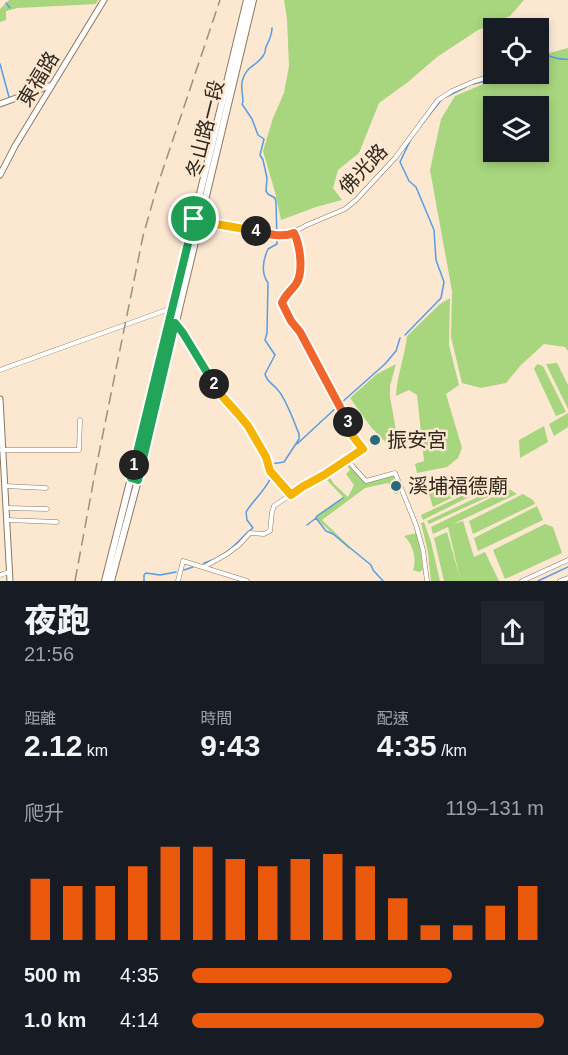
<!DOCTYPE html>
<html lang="zh-TW">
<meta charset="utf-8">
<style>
:root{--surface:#171b24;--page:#20242c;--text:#f1f3f6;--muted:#9ea1a6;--accent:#ea580c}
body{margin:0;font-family:Helvetica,"Noto Sans TC",sans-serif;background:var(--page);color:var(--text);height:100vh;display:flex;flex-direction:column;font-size:22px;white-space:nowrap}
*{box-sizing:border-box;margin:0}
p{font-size:20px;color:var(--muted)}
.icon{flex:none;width:33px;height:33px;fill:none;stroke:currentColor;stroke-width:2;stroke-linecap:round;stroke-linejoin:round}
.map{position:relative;height:581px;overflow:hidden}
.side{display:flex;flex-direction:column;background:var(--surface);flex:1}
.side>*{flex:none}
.controls{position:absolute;left:483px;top:18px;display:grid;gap:12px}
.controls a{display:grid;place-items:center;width:66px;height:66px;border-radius:0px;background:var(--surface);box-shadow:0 3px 9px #0003;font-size:30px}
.pin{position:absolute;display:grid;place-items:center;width:51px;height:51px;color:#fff;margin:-26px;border:3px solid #fff;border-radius:50%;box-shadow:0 2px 6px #0007}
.km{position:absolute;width:30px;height:30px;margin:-15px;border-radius:50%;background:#222;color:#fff;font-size:16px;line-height:30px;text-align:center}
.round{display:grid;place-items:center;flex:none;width:63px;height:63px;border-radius:0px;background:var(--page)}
.summary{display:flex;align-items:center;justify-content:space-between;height:102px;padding:0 24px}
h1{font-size:33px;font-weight:800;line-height:45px}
.stats{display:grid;grid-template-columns:repeat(3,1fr);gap:9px;height:102px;padding:6px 24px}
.stats div{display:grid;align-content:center}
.stats b{font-size:30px;font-weight:800}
.stats small{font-size:16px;font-weight:400}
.stats p{font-size:16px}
.chart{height:168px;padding:12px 24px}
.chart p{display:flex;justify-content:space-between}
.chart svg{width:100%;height:108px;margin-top:6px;stroke:var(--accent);stroke-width:6}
ul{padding:0 24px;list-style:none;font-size:20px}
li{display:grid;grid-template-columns:96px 72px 1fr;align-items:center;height:45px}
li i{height:15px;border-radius:8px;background:var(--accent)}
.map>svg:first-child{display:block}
.green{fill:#a7d67e;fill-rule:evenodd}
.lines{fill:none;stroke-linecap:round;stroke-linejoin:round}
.stream{stroke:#579ce4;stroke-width:1.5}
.minor-casing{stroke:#8e775e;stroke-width:5}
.tertiary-casing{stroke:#8e775e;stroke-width:7}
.primary-casing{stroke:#8e775e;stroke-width:8}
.minor{stroke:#fff;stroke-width:4}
.tertiary{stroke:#fff;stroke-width:5}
.primary{stroke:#fff;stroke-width:6}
.rail{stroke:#9e8f7e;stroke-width:1.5;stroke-dasharray:12 6;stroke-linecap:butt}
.split-1-casing{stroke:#fff;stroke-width:12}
.split-2-casing{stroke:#fff;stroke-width:12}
.split-3-casing{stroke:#fff;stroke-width:12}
.split-4-casing{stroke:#fff;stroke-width:12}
.split-5-casing{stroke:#fff;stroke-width:12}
.split-1{stroke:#22a559;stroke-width:8}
.split-2{stroke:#22a559;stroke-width:8}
.split-3{stroke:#f5b400;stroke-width:8}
.split-4{stroke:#f0652b;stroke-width:8}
.split-5{stroke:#f5b400;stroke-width:8}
.poi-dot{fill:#266b7b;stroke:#fce8d1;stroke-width:2}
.labels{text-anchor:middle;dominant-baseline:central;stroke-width:5;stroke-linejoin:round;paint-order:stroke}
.street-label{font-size:20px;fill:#32291e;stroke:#fce8d1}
.poi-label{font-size:20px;fill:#32291e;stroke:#fce8d1;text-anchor:start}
</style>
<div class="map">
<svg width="568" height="581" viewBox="0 0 568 581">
<rect width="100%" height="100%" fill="#fce8d1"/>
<path class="green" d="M9,0H98L96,4L18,8L6,11V20L0,22V9Z
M284,0H524L510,16L478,30L437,57L408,82L379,103L359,153L338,170L333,188L342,200L316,207L281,220L275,192L263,151L273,118L284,93L289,66L287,19Z
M568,48V351L565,347L544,344L521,365L506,383L481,388L462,383L451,337L452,291L430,170L441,119L455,96L488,82L500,74H538L539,56ZM494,106H538V152H494Z
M450,298L449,345L459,385L446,394L462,448L458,458L447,467L417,473L415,464L424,461L417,395L409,390L396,396C397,375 405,356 407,336L440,304Z
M557,363L568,385V409L546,364Z
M396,364L390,386V397L396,430L391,448L371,427L350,398L377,374Z
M537,364L543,366L566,412L556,416L534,369Z
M568,413V427L554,436L549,424Z
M544,426L548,442L520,458L519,440Z
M347,462L366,483L393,476L394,477V485L399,493L395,494L388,483L365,488L322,520L350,547L349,549L315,517L343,497L324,477L328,475L334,484L348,497L354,485L346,474L350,470L346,463Z
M465,477L484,482L433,507L429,494Z
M491,482L495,484L423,520L421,515Z
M501,486L505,489L429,524L427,521Z
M509,489L517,494L453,524L463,521L474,557L485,552L499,581H444L434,538L447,532L460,578L448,527L433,534L431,527Z
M523,494L533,500L535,504L473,534L469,521Z
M537,506L543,520L478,551L474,538Z
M424,522L431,542L440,581H431L428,552L421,523Z
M545,524L553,527L562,553L505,579L493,550Z
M416,533L420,548L423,570L419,572L413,570C417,559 413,544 404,536Z"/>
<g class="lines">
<path class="stream" d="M6,3L10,8
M538,54C549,54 557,61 568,59
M0,64L9,97
M473,84L486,81L491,78
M446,97L466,87
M419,128L442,99
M405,335L441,298L444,282L436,260L434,230L416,187L409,181L400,162L411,139
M341,403L385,364L396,351L400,338
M297,444L338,406
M271,466V464L284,462L299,439V434C294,422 286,398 277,389C272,383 267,382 265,374L275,355L265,340L267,333L268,283C261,273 263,260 268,249L277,244V242L276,202L275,198L268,194L266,191L267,178L263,160L260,155L264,139L258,135L252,119L242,104L243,102C243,96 241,89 242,82C246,65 256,67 263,56C267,50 264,53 266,47C269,40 272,36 272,28
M316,518L326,531L333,534L371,565L373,570L383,581
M307,525L316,518L317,516L343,498
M204,563C216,560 230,551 238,542C243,537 247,532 253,528L247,520L246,512C254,499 267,489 272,475
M184,570L193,567
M144,581V575L146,573L160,575L176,572
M538,581L568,567"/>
<g class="minor-casing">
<path id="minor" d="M538,35L544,41V49L546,52
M199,221L276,235H288L307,225L345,209L356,200L395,158L438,100L452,91L475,81L489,77L494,73
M175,323L222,396L239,415L248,426L266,457L271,471L291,495
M0,370L172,308L178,309
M2,450H79L80,420
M347,460L366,481L395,473L416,525L423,550L427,581
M5,486L46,488
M6,508L47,509
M7,520L57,522
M204,567L227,554L239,545L250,533L264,534L270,531L272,512L274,506L302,487L324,475L363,449L348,430V422L340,406L300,332L291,321L282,303C285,295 291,291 296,284C304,272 300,245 294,233
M0,575L9,572
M178,581L183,561L247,581
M522,581L568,560
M560,581L568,578"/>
</g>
<g class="tertiary-casing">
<path id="tertiary" d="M0,104L52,85
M0,175L15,146L104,0
M0,399L10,581"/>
</g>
<g class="primary-casing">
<path id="primary" d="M105,581L131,478L247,0
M111,581L138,480L253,0"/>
</g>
<use href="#minor" class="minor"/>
<use href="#tertiary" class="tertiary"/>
<use href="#primary" class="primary"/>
<path class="rail" d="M75,581L95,473L143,236L157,187L220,0"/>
</g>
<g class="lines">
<g class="split-1-casing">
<path id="split-1" d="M134,465L194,219"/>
</g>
<g class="split-2-casing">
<path id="split-2" d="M134,465L131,478L138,480L175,323L183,333L214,384"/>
</g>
<g class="split-3-casing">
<path id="split-3" d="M214,384L222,396L239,415L248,426L266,457L270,471L291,495L302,487L324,475L363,449L348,430V422"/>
</g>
<g class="split-4-casing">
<path id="split-4" d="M256,231C268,234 282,238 294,233C300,245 304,272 296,284C291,291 285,295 282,303L291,321L300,332L348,422"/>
</g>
<g class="split-5-casing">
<path id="split-5" d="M194,219L199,221L256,231"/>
</g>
<use href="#split-1" class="split-1"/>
<use href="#split-2" class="split-2"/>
<use href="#split-3" class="split-3"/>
<use href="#split-4" class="split-4"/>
<use href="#split-5" class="split-5"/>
</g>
<g class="poi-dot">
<circle cx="375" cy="440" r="6"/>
<circle cx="396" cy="486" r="6"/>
</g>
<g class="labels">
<g class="street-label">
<text transform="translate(38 79) rotate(-59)">東福路</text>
<text transform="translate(205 129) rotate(-76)">冬山路一段</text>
<text transform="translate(363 169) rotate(-47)">佛光路</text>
</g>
<g class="poi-label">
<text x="387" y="440">振安宮</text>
<text x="408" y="486">溪埔福德廟</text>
</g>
</g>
</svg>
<div class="controls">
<a><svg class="icon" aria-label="locate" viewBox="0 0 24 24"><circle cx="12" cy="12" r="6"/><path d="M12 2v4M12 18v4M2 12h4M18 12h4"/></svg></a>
<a><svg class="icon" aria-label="layers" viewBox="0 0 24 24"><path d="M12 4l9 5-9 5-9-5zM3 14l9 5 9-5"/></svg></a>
</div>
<div class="pin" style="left:194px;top:219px;background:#1e9e55"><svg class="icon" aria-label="arrive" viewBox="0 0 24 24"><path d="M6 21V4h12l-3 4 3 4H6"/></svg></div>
<b class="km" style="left:134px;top:465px">1</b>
<b class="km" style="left:214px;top:384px">2</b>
<b class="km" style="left:348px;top:422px">3</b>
<b class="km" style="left:256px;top:231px">4</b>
</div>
<section class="side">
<div class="summary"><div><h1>夜跑</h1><p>21:56</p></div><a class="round"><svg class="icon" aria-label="share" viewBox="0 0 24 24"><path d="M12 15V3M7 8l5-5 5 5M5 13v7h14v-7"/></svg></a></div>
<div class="stats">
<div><p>距離</p><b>2.12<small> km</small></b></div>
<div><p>時間</p><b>9:43</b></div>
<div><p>配速</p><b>4:35<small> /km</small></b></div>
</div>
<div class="chart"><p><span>爬升</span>119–131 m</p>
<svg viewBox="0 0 160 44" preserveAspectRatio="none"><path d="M5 44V19M15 44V22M25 44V22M35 44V14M45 44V6M55 44V6M65 44V11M75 44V14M85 44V11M95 44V9M105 44V14M115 44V27M125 44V38M135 44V38M145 44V30M155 44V22"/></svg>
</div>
<ul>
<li><b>500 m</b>4:35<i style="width:74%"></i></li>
<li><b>1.0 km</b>4:14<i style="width:100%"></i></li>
</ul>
</section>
